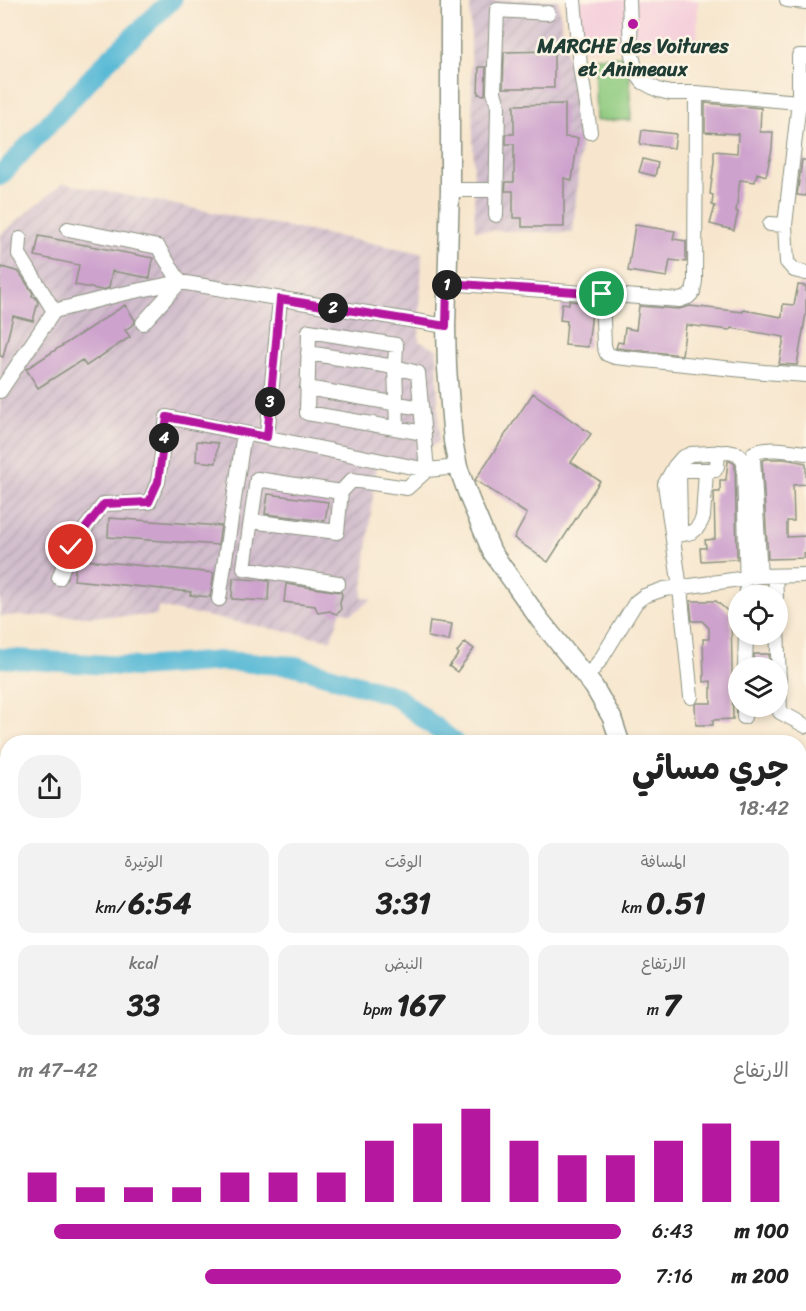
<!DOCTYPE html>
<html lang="ar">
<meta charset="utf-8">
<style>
:root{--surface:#fff;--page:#f2f2f2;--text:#222;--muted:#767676;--accent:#b5179e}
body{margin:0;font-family:Sriracha,"Playpen Sans Arabic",sans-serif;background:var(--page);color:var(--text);direction:rtl;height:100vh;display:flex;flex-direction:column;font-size:22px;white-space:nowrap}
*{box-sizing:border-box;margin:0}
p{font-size:20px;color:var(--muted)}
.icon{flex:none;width:33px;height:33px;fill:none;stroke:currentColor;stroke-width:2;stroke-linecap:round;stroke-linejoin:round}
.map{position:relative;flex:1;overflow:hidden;direction:ltr}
.details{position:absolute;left:0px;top:735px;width:807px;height:576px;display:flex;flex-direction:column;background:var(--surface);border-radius:24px 24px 0 0;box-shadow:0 3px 9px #0003;direction:rtl}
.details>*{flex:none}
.buttons{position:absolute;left:728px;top:585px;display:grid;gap:12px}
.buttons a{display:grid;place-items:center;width:60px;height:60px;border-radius:50%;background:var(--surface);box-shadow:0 3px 9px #0003;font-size:30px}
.pin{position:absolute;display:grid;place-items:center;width:51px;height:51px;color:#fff;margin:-26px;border:3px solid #fff;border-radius:50%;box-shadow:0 2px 6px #0007}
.km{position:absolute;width:30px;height:30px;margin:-15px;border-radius:50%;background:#222;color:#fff;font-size:16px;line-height:30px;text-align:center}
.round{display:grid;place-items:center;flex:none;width:63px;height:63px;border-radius:24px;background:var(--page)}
.head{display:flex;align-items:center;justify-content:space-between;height:102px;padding:0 18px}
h1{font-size:33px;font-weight:700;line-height:45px}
.stats{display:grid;grid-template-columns:repeat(3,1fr);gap:9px;height:102px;padding:6px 18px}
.stats div{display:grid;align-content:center;border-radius:15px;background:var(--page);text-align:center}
.stats b{font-size:30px;font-weight:700}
.stats small{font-size:16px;font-weight:400}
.stats p{font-size:16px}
.chart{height:168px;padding:12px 18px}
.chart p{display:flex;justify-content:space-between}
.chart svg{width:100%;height:108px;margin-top:6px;stroke:var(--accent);stroke-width:6}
ul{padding:0 18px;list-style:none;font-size:20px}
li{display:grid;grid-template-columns:96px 72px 1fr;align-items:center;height:45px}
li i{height:15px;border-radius:8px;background:var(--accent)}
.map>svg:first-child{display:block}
.built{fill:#f5cfdb}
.industrial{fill:url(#industrial-furrows)}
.grass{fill:#8fcb80;stroke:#57845a;stroke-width:1.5}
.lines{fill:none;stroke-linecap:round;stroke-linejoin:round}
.river{stroke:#58b9d6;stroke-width:20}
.building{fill:#cda2cd}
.minor-casing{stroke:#8b9280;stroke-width:16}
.major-casing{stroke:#8b9280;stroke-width:21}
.minor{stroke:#fff;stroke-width:14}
.major{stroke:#fff;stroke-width:18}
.route-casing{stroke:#fff;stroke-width:12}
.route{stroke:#b5179e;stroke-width:8}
.poi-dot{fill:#b5179e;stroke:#fcf5e5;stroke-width:2}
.labels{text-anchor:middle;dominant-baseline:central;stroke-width:5;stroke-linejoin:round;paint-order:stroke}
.poi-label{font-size:20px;font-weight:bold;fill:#1f3d34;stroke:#fcf5e5}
</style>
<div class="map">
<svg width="806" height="1311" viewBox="0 0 806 1311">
<defs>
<pattern id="industrial-furrows" width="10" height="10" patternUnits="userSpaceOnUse" patternTransform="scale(1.5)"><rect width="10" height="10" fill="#d1bdcc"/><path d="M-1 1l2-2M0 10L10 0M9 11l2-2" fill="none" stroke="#b3a3b0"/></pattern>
</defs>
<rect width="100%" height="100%" fill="#fcf5e5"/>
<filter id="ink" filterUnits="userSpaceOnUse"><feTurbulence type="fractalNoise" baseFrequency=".0167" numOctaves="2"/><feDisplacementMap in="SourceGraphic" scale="12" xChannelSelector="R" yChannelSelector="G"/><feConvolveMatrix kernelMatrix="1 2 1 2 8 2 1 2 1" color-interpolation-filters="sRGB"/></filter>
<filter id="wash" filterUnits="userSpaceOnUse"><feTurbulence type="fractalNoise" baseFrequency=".008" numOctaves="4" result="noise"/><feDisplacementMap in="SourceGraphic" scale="24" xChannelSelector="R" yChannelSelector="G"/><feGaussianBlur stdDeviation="1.35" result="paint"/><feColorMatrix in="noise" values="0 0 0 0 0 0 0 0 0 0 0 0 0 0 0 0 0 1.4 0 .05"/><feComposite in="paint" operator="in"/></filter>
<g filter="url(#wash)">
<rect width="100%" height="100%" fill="#f7e6cd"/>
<path class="built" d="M566,0H698L697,48L571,49Z"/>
<path class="industrial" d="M470,0H558L581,141L573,233L475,230Z
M63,183L422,253L419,341L437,349L439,441L413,462L377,458L362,597L372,599L352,614L341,611L331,640L158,607L157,616H0V235Z"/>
<path class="grass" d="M629,56L631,120L595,121L593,57Z"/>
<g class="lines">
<path class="river" d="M0,176L106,62L172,0
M0,658L138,667L222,661L296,666L395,696L454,742
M218,1311L221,1304"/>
</g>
<g id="blocks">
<path class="building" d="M554,51V88H503L504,52Z
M479,67H486L485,95L478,94Z
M705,103L761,108L760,132H773L772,149L766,176L757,173L755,182L740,180L736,211L738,212L734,230L710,224L715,206L712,205L713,195L710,194L714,162V151L737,153L738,134L705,132Z
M565,104V137L578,138L572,180L564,178V227H522V218H513V191H505L506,182H514V144H506V134H514V105Z
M642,130L676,134L674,148L640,144Z
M643,159L658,163L655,176L639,172Z
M802,160H806V196L797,195Z
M635,225L675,231L673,239L686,241V262L670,260L667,277L628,271Z
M39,236L153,258L150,278L112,271L109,288L102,290L75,285L79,265L35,256Z
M2,267L19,272L33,293L32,296L35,297L38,302L33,321L13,316L3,357L0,356V276Z
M798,285L806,286V314L797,365L779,364L784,337L731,328L730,330L686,325L682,355L616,348L618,342L623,343L625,328L636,330L639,306L679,309L690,306L743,312V310L782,317L783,304L794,305Z
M569,301L593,303L588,347L565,345L567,321L560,320L562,303L569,304Z
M125,305L135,320L134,324L125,330L130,337L86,366L82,360L38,388L26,369Z
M533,393L591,434L571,462L600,481L548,562L514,538L527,514L475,480Z
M197,441L218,443L216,463L196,461Z
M767,459H785L806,463V484L793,485L794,521H787V537L806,536V553H804L805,558L768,559L762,460Z
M728,461L733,462L735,465L737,559L701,561L700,548H706L705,540L715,539L714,492H720V480H726Z
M268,494L328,502L325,521L265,514Z
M109,518L221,526L218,545L108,537Z
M76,559L214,573L210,597L190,595L191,592L74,580Z
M233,578L269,581L268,601L232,599Z
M286,584L341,592L342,595L340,603L341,610L337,614L333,613L330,611L318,613L315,606L284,602Z
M690,601H716L731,614L733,719L713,720V725H696L695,705L697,703H711V681L704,682L703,639H709V628L702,621H692Z
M430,621L452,624L449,641L428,637Z
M465,642L474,649L457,672L449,666L459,654L457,652Z
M754,654H769V668H754Z"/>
</g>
</g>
<g filter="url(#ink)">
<use href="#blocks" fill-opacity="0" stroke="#8b9280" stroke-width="1.5"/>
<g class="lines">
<g class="minor-casing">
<path id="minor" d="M574,0L580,66L590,132
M629,0L631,50L636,73L643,82L658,90L670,93H696L799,102L806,103
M787,0L806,2
M450,190H496
M496,215L498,106L494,92L497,10L548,13
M770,224L785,225L799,102V56H806
M785,225L787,262L794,270L806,273
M20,239L19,254L54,311
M447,283L680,300L688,297L693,292L695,281L696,93
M602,294L604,346L607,354L615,357L764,372L806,375
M143,323L180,282L446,326
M308,353L395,367L397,428
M307,388L421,408
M0,391L54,311L121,294L180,282L158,247L68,229
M267,437L280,299
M673,470H715L717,466L718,452
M251,521L337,532L341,492
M677,534L680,526L679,470
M676,535C691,533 697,533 703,517L706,471
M760,576L753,459L754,453C769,446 790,451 806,453
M775,576L776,596
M59,578L71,547L104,504L149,502L158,482L167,417L244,433
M338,583L244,568L257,479L341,492L352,480L407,488L427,470L418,373L395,367L396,345L309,331L307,413L424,433
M219,599L244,433L427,470L458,467
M777,625L780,712L806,726
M745,668L746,634
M587,677L601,659L636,602L644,596L664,589L684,587L760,576L806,575
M691,697L680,588L665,484L675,466L682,458L691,454L728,452L738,454L744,462L747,596
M744,717V706
M800,1219H806
M648,1311L658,1304
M784,1311V1304"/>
</g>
<g class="major-casing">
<path id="major" d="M450,0V190L446,326L447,368L453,441L458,467L470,500L492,552L540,620L594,687L612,718L620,742
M0,846L8,847
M800,885L806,883
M636,1311L637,1304"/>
</g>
<use href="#minor" class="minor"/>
<use href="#major" class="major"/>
</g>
</g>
<g class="lines" filter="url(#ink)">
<g class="route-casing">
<path id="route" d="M71,547L104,504L149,502L158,482L167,417L267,437L280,299L446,326L447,283L602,294"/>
</g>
<use href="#route" class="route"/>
</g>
<circle class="poi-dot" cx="633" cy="24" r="6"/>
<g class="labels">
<g class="poi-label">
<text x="633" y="46">MARCHE des Voitures<tspan x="633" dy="23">et Animeaux</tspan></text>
</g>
</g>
</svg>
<div class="buttons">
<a><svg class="icon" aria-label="locate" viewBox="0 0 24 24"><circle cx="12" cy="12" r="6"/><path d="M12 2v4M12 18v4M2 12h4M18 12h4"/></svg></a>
<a><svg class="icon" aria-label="layers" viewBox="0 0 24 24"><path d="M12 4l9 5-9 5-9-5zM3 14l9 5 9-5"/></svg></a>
</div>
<div class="pin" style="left:602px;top:294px;background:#1e9e55"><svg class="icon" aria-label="arrive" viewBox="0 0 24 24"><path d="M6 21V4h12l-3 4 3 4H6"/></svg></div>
<div class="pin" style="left:71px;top:547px;background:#d93025"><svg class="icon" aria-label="check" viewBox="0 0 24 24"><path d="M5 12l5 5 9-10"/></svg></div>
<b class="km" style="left:447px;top:285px">1</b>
<b class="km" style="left:333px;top:308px">2</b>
<b class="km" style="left:270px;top:402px">3</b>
<b class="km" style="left:164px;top:438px">4</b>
<section class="details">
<div class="head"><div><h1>جري مسائي</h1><p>18:42</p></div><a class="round"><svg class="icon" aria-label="share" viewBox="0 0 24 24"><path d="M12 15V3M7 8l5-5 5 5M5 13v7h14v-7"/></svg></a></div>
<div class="stats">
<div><p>المسافة</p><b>0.51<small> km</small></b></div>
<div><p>الوقت</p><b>3:31</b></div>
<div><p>الوتيرة</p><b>6:54<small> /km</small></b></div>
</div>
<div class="stats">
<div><p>الارتفاع</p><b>7<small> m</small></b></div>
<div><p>النبض</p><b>167<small> bpm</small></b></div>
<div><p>kcal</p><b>33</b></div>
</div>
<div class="chart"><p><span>الارتفاع</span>42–47 m</p>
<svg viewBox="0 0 160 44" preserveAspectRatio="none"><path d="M5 44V32M15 44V38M25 44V38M35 44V38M45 44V32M55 44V32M65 44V32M75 44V19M85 44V12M95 44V6M105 44V19M115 44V25M125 44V25M135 44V19M145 44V12M155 44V19"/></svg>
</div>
<ul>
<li><b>100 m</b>6:43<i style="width:94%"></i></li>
<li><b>200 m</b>7:16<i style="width:69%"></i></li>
</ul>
</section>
</div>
